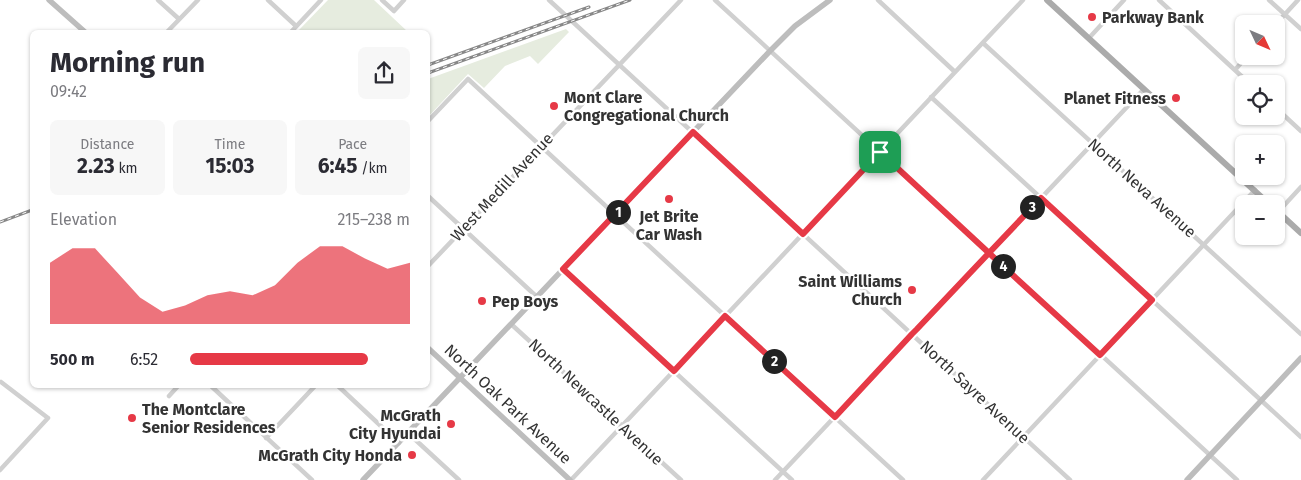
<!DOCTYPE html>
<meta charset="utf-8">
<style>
:root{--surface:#fff;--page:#f7f7f7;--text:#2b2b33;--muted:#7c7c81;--accent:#e63946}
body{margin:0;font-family:"Fira Sans",sans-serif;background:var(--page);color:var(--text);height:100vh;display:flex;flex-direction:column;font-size:19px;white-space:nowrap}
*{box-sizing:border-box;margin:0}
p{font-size:16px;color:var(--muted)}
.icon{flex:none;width:28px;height:28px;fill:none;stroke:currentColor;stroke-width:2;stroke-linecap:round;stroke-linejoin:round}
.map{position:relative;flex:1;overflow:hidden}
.panel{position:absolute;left:30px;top:30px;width:400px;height:358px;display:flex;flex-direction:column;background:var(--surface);border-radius:8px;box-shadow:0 1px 4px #0004}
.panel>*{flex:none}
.needle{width:32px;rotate:134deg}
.fabs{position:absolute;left:1235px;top:15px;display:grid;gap:10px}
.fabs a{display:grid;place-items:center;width:50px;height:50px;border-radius:8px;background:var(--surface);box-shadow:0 1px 4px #0004;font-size:25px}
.pin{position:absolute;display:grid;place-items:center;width:42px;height:42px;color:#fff;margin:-21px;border-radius:10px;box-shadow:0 2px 8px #0006}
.km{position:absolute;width:25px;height:25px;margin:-12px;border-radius:50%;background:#222;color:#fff;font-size:14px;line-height:25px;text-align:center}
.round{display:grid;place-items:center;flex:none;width:52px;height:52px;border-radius:8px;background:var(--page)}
.overview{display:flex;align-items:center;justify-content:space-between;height:85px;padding:0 20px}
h1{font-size:28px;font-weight:700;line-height:38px}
.metrics{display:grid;grid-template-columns:repeat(3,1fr);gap:8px;height:85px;padding:5px 20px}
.metrics div{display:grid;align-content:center;border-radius:8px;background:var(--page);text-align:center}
.metrics b{font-size:21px;font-weight:700}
.metrics small{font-size:14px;font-weight:400}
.metrics p{font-size:14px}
.chart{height:140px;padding:10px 20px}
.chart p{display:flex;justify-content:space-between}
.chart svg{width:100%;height:90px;margin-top:5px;fill:var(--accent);opacity:.7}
ul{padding:0 20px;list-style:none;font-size:16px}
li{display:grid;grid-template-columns:80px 60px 1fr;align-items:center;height:38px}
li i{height:12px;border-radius:6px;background:var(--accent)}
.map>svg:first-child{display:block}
.green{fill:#e6ecdf}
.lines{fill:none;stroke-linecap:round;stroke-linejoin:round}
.street{stroke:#d0d0d0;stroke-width:4.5}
.secondary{stroke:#bdbdbd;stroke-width:5.5}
.primary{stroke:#ababab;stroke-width:6}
.rail-casing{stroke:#888;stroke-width:3}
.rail{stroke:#fff;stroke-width:1;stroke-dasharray:4;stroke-linecap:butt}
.route-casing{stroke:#fff;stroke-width:10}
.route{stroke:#e63946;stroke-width:6}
.poi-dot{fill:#e63946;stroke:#fff;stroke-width:2}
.labels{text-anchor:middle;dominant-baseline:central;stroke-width:5;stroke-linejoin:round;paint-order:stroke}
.poi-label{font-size:16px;font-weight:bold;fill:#333;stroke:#fff;text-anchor:start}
.street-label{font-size:16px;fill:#333;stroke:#fff}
</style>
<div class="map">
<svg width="1301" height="480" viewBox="0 0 1301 480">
<rect width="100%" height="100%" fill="#fff"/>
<path class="green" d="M328,0H374L408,32H297Z
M566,29L569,32L538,64L530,56L505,66L484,88L468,74L428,117V79Z"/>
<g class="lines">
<path class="street" d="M158,0L179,19
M268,0L296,26
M382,0L394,11L404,0
M549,0L1070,480
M715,0L1237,480
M878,0L955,72
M1159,0L1250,84
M1269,0L1301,29
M1276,24L1298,0
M167,32L198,0
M291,32L321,0
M1089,38L1124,0
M983,43L1301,334
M1235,70L1247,56
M931,97L1301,437
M1276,108L1301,131
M428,121L468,79L903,480
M428,196L537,297
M1278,212L1301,187
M428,266L681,0
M563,269L792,480
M511,324L681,480
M210,385L312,480
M337,385L399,443
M169,396L179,385
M408,433L459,480
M266,438L316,385
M0,470L48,418L1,382
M571,480L1023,0
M775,480L1144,89
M983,480L1255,190"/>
<path class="secondary" d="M49,0L85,32
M428,348L570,480
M363,480L770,51L795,26L830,0
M1187,480L1301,358"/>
<path class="primary" d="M1047,0L1269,204
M1276,210L1301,233"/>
<g class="rail-casing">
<path id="rail" d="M428,65L589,7
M428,73L630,0
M0,222L32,210"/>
</g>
<use href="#rail" class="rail"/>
</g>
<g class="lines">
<g class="route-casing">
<path id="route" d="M880,152L803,234L693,132L563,269L674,371L725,316L835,417L912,334L917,329L1041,198L1152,300L1100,355L1017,279L989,253L880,152"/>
</g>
<use href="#route" class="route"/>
</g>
<g class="poi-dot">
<circle cx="1092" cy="17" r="5"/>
<circle cx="1176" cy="98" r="5"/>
<circle cx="554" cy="106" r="5"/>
<circle cx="669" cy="199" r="5"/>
<circle cx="912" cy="290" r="5"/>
<circle cx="482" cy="301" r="5"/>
<circle cx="132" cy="418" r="5"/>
<circle cx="451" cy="424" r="5"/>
<circle cx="412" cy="455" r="5"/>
</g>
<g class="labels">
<g class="poi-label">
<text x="1102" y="17">Parkway Bank</text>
<text x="564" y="97">Mont Clare<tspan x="564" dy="18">Congregational Church</tspan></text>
<text x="1166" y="98" text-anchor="end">Planet Fitness</text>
<text x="669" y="216" text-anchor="middle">Jet Brite<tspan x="669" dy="18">Car Wash</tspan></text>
<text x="902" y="281" text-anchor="end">Saint Williams<tspan x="902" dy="18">Church</tspan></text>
<text x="492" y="301">Pep Boys</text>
<text x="142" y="409">The Montclare<tspan x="142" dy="18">Senior Residences</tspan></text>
<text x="441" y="415" text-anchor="end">McGrath<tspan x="441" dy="18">City Hyundai</tspan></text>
<text x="402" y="455" text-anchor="end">McGrath City Honda</text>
</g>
<g class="street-label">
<text transform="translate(502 187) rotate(-47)">West Medill Avenue</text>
<text transform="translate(1142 188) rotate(42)">North Neva Avenue</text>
<text transform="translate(975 392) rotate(43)">North Sayre Avenue</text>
<text transform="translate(596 402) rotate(43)">North Newcastle Avenue</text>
<text transform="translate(508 404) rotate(43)">North Oak Park Avenue</text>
</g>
</g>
</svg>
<div class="fabs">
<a><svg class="needle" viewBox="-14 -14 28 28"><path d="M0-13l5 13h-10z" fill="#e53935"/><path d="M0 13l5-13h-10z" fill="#7c7c81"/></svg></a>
<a><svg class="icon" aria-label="locate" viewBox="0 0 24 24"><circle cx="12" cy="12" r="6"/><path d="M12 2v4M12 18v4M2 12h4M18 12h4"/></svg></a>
<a>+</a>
<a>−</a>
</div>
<div class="pin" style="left:880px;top:152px;background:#1e9e55"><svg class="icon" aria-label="arrive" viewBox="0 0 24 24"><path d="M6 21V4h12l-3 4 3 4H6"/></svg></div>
<b class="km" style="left:618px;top:212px">1</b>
<b class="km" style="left:774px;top:361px">2</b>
<b class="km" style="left:1032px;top:207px">3</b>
<b class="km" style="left:1003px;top:266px">4</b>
<section class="panel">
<div class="overview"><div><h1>Morning run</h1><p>09:42</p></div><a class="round"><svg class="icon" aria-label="share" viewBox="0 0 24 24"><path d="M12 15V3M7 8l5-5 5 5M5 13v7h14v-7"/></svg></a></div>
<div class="metrics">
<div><p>Distance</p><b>2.23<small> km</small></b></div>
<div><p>Time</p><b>15:03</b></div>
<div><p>Pace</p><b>6:45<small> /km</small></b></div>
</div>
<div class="chart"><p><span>Elevation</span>215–238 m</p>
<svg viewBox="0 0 160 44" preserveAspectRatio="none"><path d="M0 44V14L10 7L20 7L30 19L40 31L50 38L60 35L70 30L80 28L90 30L100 25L110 14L120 6L130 6L140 12L150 17L160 14V44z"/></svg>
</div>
<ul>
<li><b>500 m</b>6:52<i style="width:81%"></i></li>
</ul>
</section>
</div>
